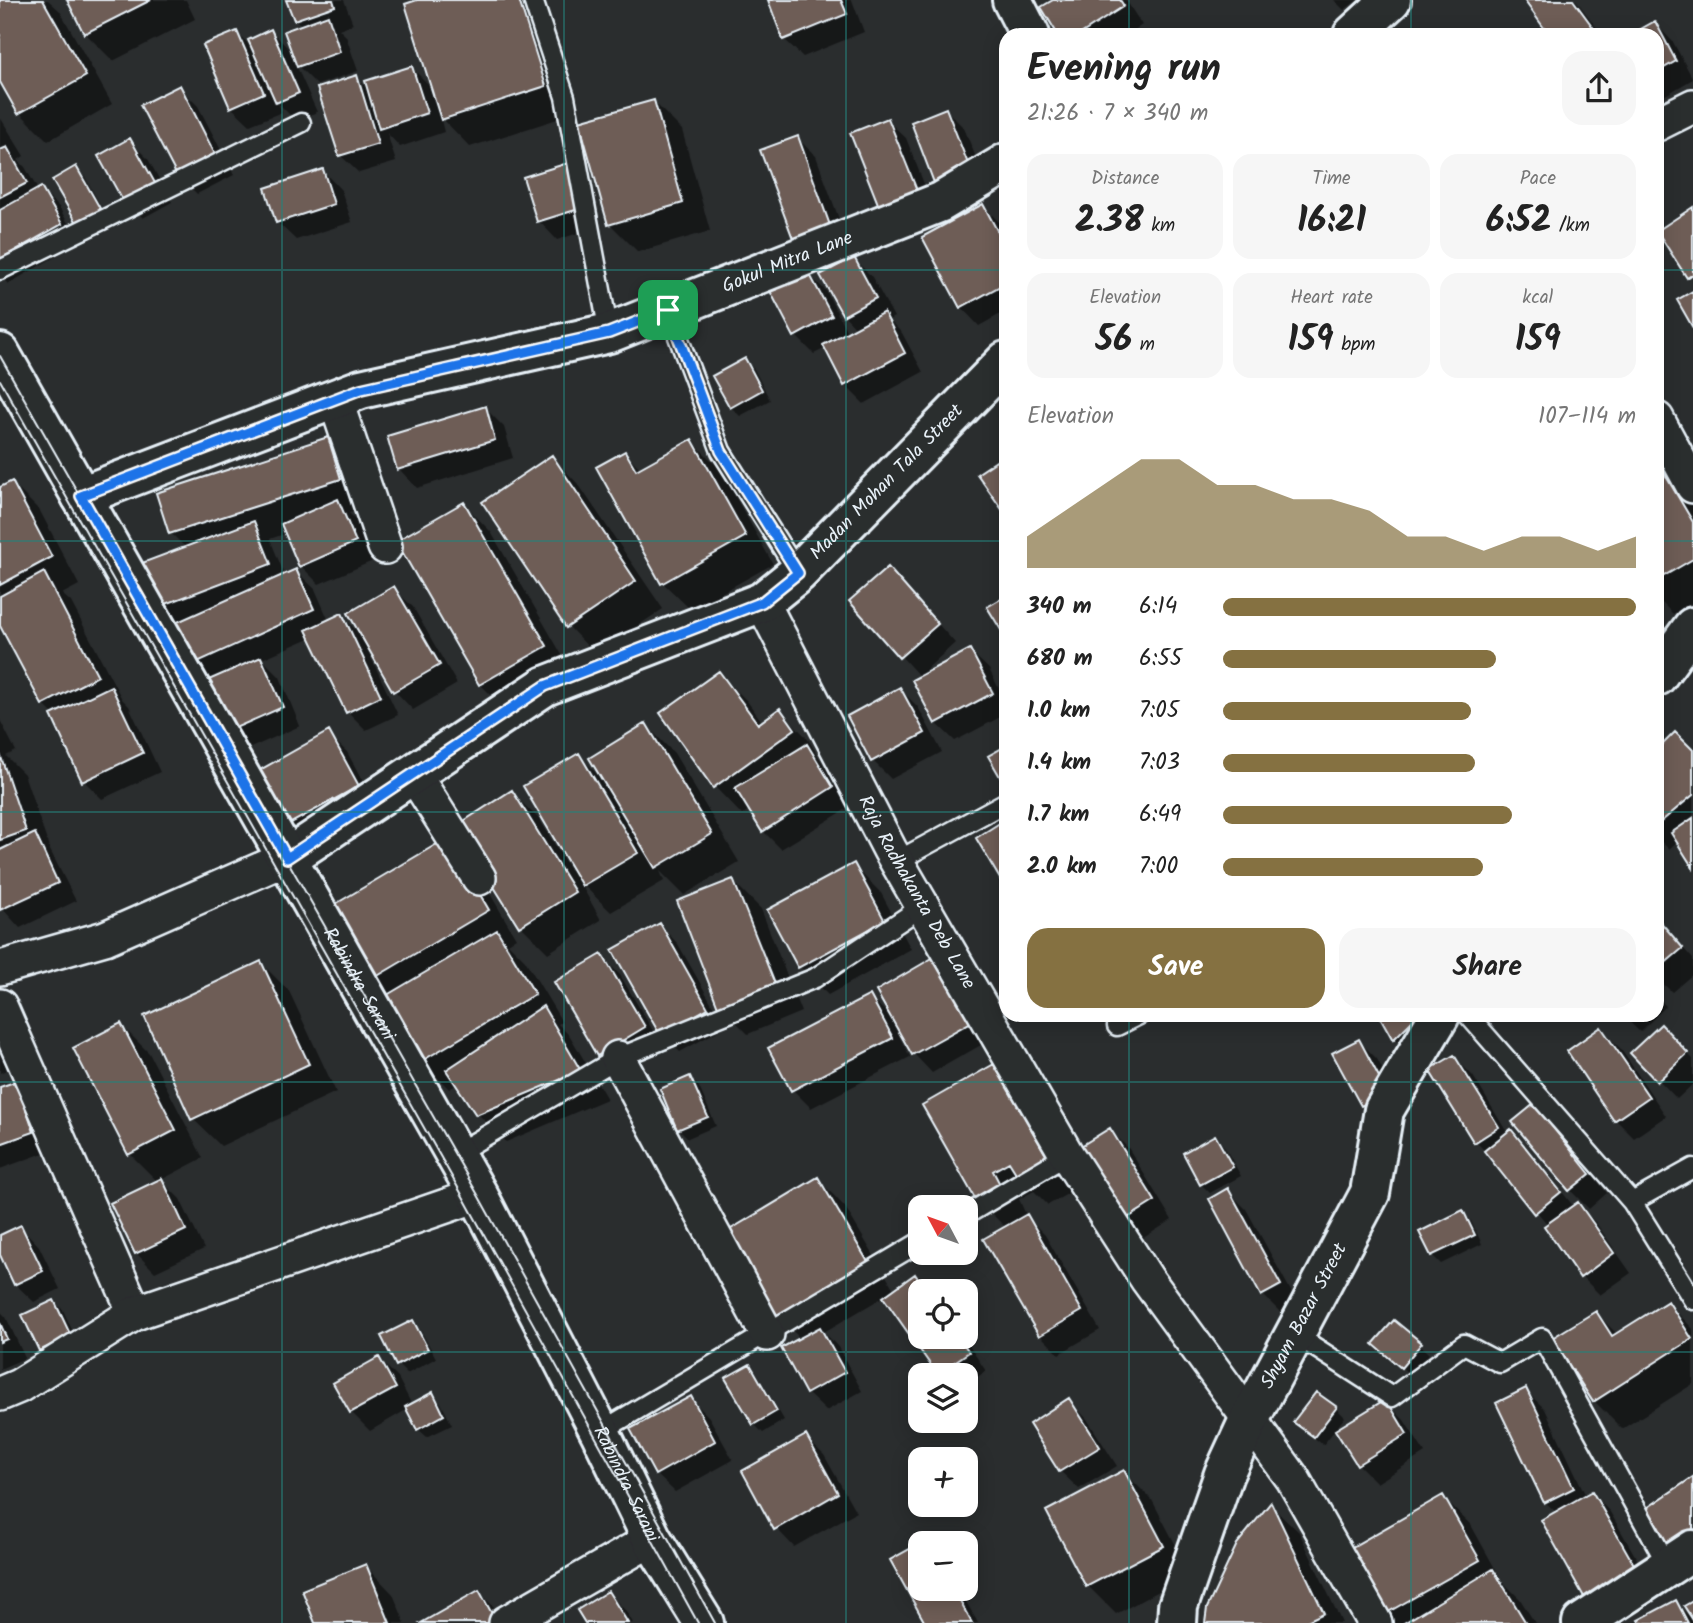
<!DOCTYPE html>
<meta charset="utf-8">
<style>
:root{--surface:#fff;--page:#f6f6f6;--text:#222;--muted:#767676;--accent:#857141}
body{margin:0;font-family:Kalam,sans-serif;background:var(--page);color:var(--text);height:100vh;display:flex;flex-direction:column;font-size:26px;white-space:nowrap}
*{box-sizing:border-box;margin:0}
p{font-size:23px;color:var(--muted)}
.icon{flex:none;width:38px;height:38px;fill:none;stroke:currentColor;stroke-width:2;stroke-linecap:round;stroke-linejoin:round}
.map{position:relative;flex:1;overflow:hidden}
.side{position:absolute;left:999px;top:28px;width:665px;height:994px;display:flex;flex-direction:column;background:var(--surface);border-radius:21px;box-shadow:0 4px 18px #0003}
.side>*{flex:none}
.needle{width:46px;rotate:311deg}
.controls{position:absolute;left:908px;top:1195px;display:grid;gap:14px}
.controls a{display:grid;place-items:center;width:70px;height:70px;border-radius:14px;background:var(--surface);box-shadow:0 4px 18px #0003;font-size:35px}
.pin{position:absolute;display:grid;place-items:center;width:60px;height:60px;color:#fff;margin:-30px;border-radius:14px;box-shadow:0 4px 10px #0006}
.round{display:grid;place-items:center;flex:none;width:74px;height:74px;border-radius:21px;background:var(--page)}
.head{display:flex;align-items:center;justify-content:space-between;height:119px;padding:0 28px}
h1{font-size:38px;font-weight:700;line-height:52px}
.figures{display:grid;grid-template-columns:repeat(3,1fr);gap:10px;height:119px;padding:7px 28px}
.figures div{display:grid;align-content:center;border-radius:18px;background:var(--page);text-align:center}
.figures b{font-size:35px;font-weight:700}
.figures small{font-size:19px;font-weight:400}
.figures p{font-size:19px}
.chart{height:196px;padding:14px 28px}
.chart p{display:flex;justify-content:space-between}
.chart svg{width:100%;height:126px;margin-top:7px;fill:var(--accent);opacity:.7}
.action{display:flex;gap:14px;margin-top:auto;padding:14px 28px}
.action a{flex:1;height:80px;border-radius:21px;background:var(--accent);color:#fff;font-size:28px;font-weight:700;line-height:80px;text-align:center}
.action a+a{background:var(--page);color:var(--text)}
ul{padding:0 28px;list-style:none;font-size:23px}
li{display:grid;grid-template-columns:112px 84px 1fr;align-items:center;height:52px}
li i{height:18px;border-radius:9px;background:var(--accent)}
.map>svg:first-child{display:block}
.shadow{fill:#0007}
.building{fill:#6e5d57;stroke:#e8f1f8;stroke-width:2}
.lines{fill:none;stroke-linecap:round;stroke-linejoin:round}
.service-casing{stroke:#e8f1f8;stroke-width:23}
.minor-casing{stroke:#e8f1f8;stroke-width:38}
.tertiary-casing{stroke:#e8f1f8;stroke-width:44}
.secondary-casing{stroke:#e8f1f8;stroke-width:44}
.service{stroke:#2a2d2e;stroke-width:18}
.minor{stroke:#2a2d2e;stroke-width:33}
.tertiary{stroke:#2a2d2e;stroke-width:38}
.secondary{stroke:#2a2d2e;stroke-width:38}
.tram{stroke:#e8f1f8;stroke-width:2}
.route-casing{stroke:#fff;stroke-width:14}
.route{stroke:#1a73e8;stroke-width:9}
.grid{fill:none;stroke:#25827c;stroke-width:2;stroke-opacity:0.55}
.labels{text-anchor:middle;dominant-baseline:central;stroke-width:5;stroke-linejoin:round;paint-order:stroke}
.street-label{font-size:19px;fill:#e8f1f8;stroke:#2a2d2e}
</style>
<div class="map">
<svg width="1693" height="1623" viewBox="0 0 1693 1623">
<rect width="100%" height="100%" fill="#2a2d2e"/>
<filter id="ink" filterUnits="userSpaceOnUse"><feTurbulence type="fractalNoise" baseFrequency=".0143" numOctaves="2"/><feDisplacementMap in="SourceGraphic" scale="14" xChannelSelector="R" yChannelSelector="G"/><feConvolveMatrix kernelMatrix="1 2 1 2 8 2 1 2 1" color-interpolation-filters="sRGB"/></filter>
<g filter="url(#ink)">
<path class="shadow" d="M3,0H48L60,11L112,104L48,141L20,113L0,79V2Z
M69,0H186L195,19L113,61L85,33Z
M288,0H344L353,24L339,29L346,36L358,71L317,85L295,63L317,112L296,121L278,103L282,112L250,125L231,107L237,33L254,49L271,31L295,55L302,26L295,19Z
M423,0H537L573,114L470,147L440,116L444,132L400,147L387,133L396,162L359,173L340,155L356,77L369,90L412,68L433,89Z
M773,0H852L864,32L803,57L784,39Z
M1056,0H1126L1142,25L1127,35H1060Z
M1334,0H1358L1344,10Z
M1526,0H1576L1602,35H1551Z
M1655,23L1673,42L1693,79L1657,100V35H1633Z
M179,87L198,106L234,175L197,194L178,175Z
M654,102L682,130L710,231L638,252L610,224Z
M946,110L964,128L990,192L956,205Z
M0,117L24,156L18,160L25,167L38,190L40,189L59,207L79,243L8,284L0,276Z
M887,120L906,138L939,222L904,236Z
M797,138L816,156L850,249L815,262Z
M130,141L148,159L172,202L143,218L125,200Z
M568,165L587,183L600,226L557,240L539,221Z
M76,168L85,177L108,219L78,222Z
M323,171L341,190L352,222L296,240L277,222Z
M983,206L1002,225L1006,233V311L979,326L961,307Z
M854,259L872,277L894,317L889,320L902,333L923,372L864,404L845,385L826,348L814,354L796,336L807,273L826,291L848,334L857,329L844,315Z
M745,360L754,369L770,400L740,416L731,407Z
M485,408L504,427L513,458L417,488L399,469Z
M327,439L355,467L368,507L349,513L356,520L373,561L319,584L301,566L287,533L270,539L285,576L296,571L315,589L329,621L341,615L361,635L394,589L413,607L457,684L413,710L395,691L369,645L366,647L398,715L366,730L348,712L312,637L262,659L280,677L300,726L246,750L209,681L192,664L178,624L159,606L186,548L171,533Z
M692,441L720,469L773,564L691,610L663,583L625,453L641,469Z
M1657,456L1675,474L1693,505V602L1673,614L1657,598Z
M552,457L579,485L663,609L595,654L568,626Z
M12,483L40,511L79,585L62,594L71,602L122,699L129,706L160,772L102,799L84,781L54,715L43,704L0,622V489Z
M464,504L491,532L573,674L508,712L480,684Z
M906,588L955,643L919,676L851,601Z
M970,651L989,669L1006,703V714L955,741L936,723Z
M719,673L747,701L763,723L780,710L807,738L850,807L781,849L763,831L750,809L742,815L715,787L662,714Z
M900,689L918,707L942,752L891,779L873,761Z
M0,720L16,751L6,756L24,774L50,850L76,901L20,928L0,906Z
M646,725L674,753L739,862L684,895L660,871L664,881L611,912L579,881L601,920L548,953L520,925L512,793L540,820L570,870L573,868L579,755L601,778Z
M328,734L347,752L376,805L302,846L284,827Z
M1657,752H1693V865L1678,841L1669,849L1657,838Z
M853,865L881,893L911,949L828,995L800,967L769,911Z
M475,868L516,938L508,943L525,960L562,1022L558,1024L570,1036L607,1099L506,1142L478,1114L458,1084L449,1089L421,1061L330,910Z
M733,881L761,909L801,1012L748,1034L720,1006Z
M1657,919L1693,959V974L1672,992L1657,978Z
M660,925L678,944L725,1027L680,1052L662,1034Z
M601,956L620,975L662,1046L617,1073L598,1055Z
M934,959L988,1041L932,1073L914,1054L896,1023L893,1024L910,1057L811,1108L792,1089L870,997L893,1019Z
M261,963L289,991L336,1092L221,1146L193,1119Z
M1657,997L1666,1006L1657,1015Z
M1381,1015H1454L1413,1057L1395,1039Z
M1622,1015H1657L1640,1032Z
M121,1025L149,1053L203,1158L161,1180L180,1199L204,1249L155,1272L136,1253L158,1182L130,1154L76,1049Z
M0,1027L18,1064L0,1073Z
M1601,1030L1620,1048L1666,1116L1634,1138L1616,1120Z
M1359,1041L1377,1059L1405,1111L1381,1124L1362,1105Z
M1679,1045L1693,1059V1084L1677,1099L1633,1053Z
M1454,1057L1473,1076L1508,1134L1511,1132L1529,1150L1574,1207L1578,1204L1596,1223L1631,1273L1600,1295L1581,1276L1548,1225L1493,1159L1475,1141Z
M994,1066L1022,1094L1076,1189L1048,1205L1034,1191L1019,1199L1027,1217L1045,1235L1100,1330L1059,1354L1040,1335L1006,1228L979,1201Z
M690,1078L699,1087L716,1126L688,1138L679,1129L662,1090Z
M17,1083L52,1150L0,1169V1089Z
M1533,1107L1552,1125L1607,1193L1589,1209L1570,1190L1515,1122Z
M1110,1130L1129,1149L1172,1220L1137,1242L1119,1223Z
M1215,1137L1224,1146L1241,1176L1210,1193L1201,1184Z
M818,1179L845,1207L895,1291L915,1277L930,1292H920V1337H963L986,1371L966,1385V1376H940L885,1296L824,1332L838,1347L862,1391L826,1411L807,1393L801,1339L777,1316Z
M1228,1191L1246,1209L1298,1304L1281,1313L1263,1295Z
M1463,1213L1471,1221L1482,1244L1441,1264L1432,1255Z
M21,1227L39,1246L60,1289L34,1302L15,1284L0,1251V1237Z
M54,1302L63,1310L79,1345L49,1359L40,1350Z
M1668,1303L1693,1329V1384L1622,1429L1594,1401L1554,1339L1596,1313L1618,1335Z
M0,1311L6,1317L25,1358L0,1369Z
M412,1322L421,1331L436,1358L407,1374L398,1365Z
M1420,1345L1429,1354L1410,1375L1385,1352Z
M379,1359L398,1378L412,1405L432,1394L441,1403L452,1425L427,1437L418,1429L408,1409L370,1431L351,1412Z
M750,1366L758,1375L784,1420L763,1433L754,1424Z
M1526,1391L1545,1409L1586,1496L1592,1493L1610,1512L1653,1587L1604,1614L1586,1596L1557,1513L1545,1502Z
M690,1398L709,1417L733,1460L675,1492L656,1474Z
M1069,1400L1087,1419L1117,1466L1079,1489L1060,1471Z
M1385,1401L1404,1420L1425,1453L1377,1483L1358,1464L1338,1431Z
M1336,1408L1345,1417L1323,1445L1295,1422Z
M805,1437L824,1455L856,1512L794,1547L776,1528Z
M1124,1472L1152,1500L1191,1574L1116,1614L1088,1586L1049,1512Z
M1443,1498L1471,1525L1502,1581L1520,1599L1535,1623H1394L1385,1614Z
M1271,1505L1299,1532L1342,1623H1207Z
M920,1545V1589H959L978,1623H927L892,1561Z
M366,1566L393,1594L405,1623H317Z
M479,1592L498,1611L504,1623H424Z
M608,1593L626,1611L633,1623H587Z
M1675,1602L1693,1620V1623H1642Z"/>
<path class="building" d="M0,0H43L86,76L18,114L0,82Z
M67,0H151L84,34Z
M286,0H333L335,6L294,20Z
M417,0H519L546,86L441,120L405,4Z
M768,0H841L847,14L783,40Z
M1053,0H1120L1124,6L1079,35H1058L1041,7Z
M1524,0H1573L1598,34L1549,35Z
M328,15L340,52L297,67L284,31Z
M1655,21L1676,61L1657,72V35H1630Z
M271,29L299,93L276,103L248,40Z
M237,31L264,93L230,108L203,45Z
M412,66L427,113L379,129L365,81Z
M357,75L378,144L339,156L317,88Z
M180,85L216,156L177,176L140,105Z
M654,100L683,203L608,225L579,121Z
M946,108L972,174L936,188L911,122Z
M888,118L922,203L884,219L850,133Z
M798,136L832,231L795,244L760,150Z
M130,138L155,183L123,201L98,156Z
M7,147L27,183L0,197V150Z
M568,163L582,208L537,222L523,177Z
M76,166L101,210L77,223L52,180Z
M323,169L334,204L276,223L265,188Z
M41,187L62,224L0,259V210Z
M983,204L1006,247V283L960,308L922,237Z
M1693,207V274L1687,278L1657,231Z
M854,257L876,298L843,316L820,275Z
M808,271L832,316L794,337L770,291Z
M1693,291V328L1677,300Z
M884,312L905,353L844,386L823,345Z
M745,358L762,390L730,408L712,376Z
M486,406L495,440L397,470L387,436Z
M328,437L341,479L169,534L156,493Z
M692,439L746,536L661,584L596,467L625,451L636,470Z
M552,455L636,581L566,628L482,502Z
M1004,456L1006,459V515L977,474Z
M1657,461L1693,522V559L1657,580Z
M12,481L52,557L0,585V487Z
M338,499L356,542L299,567L281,524Z
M464,502L547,646L479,685L396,541Z
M254,521L271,564L158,607L142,563Z
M888,567L938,624L899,658L849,601Z
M296,569L314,609L191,665L173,624Z
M44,572L98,676L42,705L0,626V596Z
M394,586L440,665L393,692L348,613Z
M1006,596V638L987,607Z
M342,613L381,696L346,713L306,630Z
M970,649L993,693L935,724L912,680Z
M261,657L283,707L226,732L204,682Z
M719,671L758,724L780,708L795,729L713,788L660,713Z
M111,686L143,753L82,782L51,715Z
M900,687L925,733L871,762L847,716Z
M646,723L712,834L655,868L589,758Z
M329,731L359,786L282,828L253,774Z
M1675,732L1693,750V795L1657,825V750Z
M807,744L833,787L762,832L735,788Z
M1006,746V787L988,756Z
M579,753L638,853L582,886L523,786Z
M0,754L26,831L0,840Z
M512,790L575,892L519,927L456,826Z
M1693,818V868L1671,833Z
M1006,819V889L976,838Z
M35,833L58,883L0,910V850Z
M447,838L489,910L369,981L327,909Z
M854,863L885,921L798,968L767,910Z
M733,879L775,984L718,1007L677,901Z
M1657,918L1683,948L1657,970Z
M660,923L708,1008L660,1035L612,950Z
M497,930L535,994L420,1062L382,998Z
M602,954L645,1027L597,1056L554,982Z
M934,957L971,1022L912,1055L876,991Z
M261,961L309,1064L191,1120L144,1016Z
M870,995L893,1038L791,1091L768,1048Z
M543,1006L581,1071L476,1115L446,1070Z
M1379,1015H1418L1393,1040Z
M121,1023L176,1130L128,1155L73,1048Z
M1661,1024L1688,1053L1657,1082L1630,1053Z
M1601,1027L1649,1097L1614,1121L1567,1051Z
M1359,1039L1387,1092L1361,1106L1332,1053Z
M1454,1055L1499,1127L1474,1143L1429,1070Z
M994,1064L1049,1160L1019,1178L1009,1162L993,1171L1002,1188L977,1202L922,1105Z
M690,1076L708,1117L677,1130L660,1089Z
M17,1081L34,1132L0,1144V1087Z
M1534,1104L1590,1174L1569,1191L1512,1122Z
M1110,1128L1155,1201L1118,1224L1073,1151Z
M1511,1129L1561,1192L1534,1214L1484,1151Z
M1215,1135L1233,1167L1200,1185L1183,1153Z
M818,1177L868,1262L776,1317L726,1232Z
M162,1178L186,1230L135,1254L110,1203Z
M1228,1188L1281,1285L1261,1296L1209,1199Z
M1578,1202L1614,1253L1580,1278L1544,1226Z
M1463,1210L1475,1235L1431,1256L1419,1232Z
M1027,1214L1082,1311L1039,1336L983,1239Z
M21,1225L43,1271L14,1285L0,1255V1235Z
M915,1274L927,1292H920V1337H959L969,1352L937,1374L883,1297Z
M54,1300L71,1336L39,1351L22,1315Z
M1668,1301L1692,1339L1593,1402L1552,1338L1596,1311L1612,1336Z
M413,1320L428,1349L396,1366L381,1336Z
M1394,1320L1422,1343L1401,1368L1373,1344Z
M0,1323L7,1339L0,1342Z
M820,1327L845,1372L806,1394L781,1348Z
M379,1357L396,1388L350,1413L333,1383Z
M750,1364L777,1411L753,1425L725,1378Z
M1526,1388L1574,1488L1544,1503L1496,1403Z
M433,1392L444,1415L417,1430L405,1407Z
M1316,1392L1337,1407L1314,1437L1293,1422Z
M691,1396L715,1441L655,1475L630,1429Z
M1069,1398L1100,1447L1059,1472L1029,1424Z
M1386,1399L1407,1434L1357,1465L1335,1430Z
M806,1435L838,1493L774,1530L742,1471Z
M1124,1470L1164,1546L1086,1587L1046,1511Z
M1693,1477V1539L1672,1553L1644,1510Z
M1592,1491L1636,1568L1584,1597L1541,1520Z
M1443,1495L1480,1560L1383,1615L1347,1550Z
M1271,1502L1324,1613L1303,1623H1205L1207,1608L1237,1544Z
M926,1540L927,1544H920V1589H953L972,1623H925L890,1560Z
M366,1564L390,1623H315L302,1590Z
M1493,1569L1526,1623H1404Z
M479,1590L495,1619L488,1623H421Z
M608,1591L628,1623H585L577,1610Z
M1676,1600L1688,1623H1640L1638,1620Z
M1693,1601V1620L1684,1606Z"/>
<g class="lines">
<g class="service-casing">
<path id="service" d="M533,0L565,97L609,333
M0,270L301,123
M668,310L721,451L798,573
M897,861L1006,802
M1468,1015L1632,1202L1693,1300
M1117,1026L1139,1015
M455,1154L618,1058L815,978L923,906
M1632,1202L1693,1168
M966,1215L1067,1155
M1296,1335L1392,1397L1464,1344L1500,1363L1542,1338L1668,1566
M600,1432L920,1242"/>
</g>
<g class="minor-casing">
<g id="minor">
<path d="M1657,124L1693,106"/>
<path d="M335,399L385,547"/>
<path d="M1657,419L1693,486"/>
<path id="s1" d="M762,602L890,850L1067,1155L1147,1279L1293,1479L1375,1623"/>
<path d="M413,773L479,878"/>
<path d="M0,968L105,938L287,858"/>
<path d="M0,1006L135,1313"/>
<path d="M618,1058L767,1334"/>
<path d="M0,1394L19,1386L135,1313L478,1195"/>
<path d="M506,1623L652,1539"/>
</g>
</g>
<g class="tertiary-casing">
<g id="tertiary">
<path d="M1012,0L1030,35"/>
<path d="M1353,35L1391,0"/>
<path id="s2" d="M81,496L361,389L609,333L941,202L1006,163"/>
<path d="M1657,676L1693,627"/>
<path id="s3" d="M287,858L545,686L762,602L798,573L1006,361"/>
<path id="s4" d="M1177,1623L1178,1606L1224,1474L1249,1420L1370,1193L1384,1110L1440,1015"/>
<path d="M1582,1623L1693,1550"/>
</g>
</g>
<g class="secondary-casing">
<g id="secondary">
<path id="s5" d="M0,353L478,1195L600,1432L652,1539L704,1623"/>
</g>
</g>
<use href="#service" class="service"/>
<use href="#minor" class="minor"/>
<use href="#tertiary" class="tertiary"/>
<use href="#secondary" class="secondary"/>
<path class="tram" d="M0,356L478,1195L715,1623
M0,380L465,1200L698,1623"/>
</g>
</g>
<g class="lines" filter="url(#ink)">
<g class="route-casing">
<path id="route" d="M668,310L721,451L798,573L762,602L545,686L287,858L81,496L361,389L609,333Z"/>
</g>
<use href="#route" class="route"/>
</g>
<path class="grid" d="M282,0V1623M564,0V1623M846,0V1623M1129,0V35M1411,0V35M0,270H1006M1657,270H1693M0,541H1006M1657,541H1693M0,812H1006M1657,812H1693M1129,1015V1623M1411,1015V1623M0,1082H1693M0,1352H1693"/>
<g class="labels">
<g class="street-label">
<text stroke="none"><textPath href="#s2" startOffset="746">Gokul Mitra Lane</textPath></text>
<text stroke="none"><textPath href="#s3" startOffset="716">Madan Mohan Tala Street</textPath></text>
<text stroke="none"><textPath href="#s1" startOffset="329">Raja Radhakanta Deb Lane</textPath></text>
<text stroke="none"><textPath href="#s5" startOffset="726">Rabindra Sarani</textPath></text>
<text stroke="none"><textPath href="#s4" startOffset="334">Shyam Bazar Street</textPath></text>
<text stroke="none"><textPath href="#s5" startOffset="1293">Rabindra Sarani</textPath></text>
</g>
</g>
</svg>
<div class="controls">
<a><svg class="needle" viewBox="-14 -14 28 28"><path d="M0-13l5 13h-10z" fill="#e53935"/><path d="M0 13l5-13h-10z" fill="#767676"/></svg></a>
<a><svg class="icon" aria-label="locate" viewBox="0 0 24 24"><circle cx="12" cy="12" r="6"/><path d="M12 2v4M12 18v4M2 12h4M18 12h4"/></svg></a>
<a><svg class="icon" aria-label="layers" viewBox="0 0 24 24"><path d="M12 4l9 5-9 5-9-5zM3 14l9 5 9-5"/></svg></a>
<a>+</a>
<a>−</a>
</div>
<div class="pin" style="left:668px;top:310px;background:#1e9e55"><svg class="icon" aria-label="arrive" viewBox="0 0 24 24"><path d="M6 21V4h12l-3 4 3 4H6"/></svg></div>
<section class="side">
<div class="head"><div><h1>Evening run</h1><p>21:26 · 7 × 340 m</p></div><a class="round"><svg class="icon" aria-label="share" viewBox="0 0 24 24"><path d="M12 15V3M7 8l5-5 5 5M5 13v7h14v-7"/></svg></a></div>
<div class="figures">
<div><p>Distance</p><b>2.38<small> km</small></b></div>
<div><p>Time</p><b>16:21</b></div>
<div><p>Pace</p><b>6:52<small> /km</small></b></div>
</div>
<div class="figures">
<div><p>Elevation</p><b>56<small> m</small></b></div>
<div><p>Heart rate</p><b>159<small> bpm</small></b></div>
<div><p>kcal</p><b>159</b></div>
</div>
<div class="chart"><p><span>Elevation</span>107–114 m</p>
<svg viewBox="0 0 160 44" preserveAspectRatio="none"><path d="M0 44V33L10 24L20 15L30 6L40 6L50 15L60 15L70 20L80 20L90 24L100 33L110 33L120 38L130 33L140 33L150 38L160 33V44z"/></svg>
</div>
<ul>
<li><b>340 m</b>6:14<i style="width:100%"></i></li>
<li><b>680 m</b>6:55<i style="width:66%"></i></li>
<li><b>1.0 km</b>7:05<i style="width:60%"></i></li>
<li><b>1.4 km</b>7:03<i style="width:61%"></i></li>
<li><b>1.7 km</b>6:49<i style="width:70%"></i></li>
<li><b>2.0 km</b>7:00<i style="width:63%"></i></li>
</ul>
<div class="action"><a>Save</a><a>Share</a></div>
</section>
</div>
